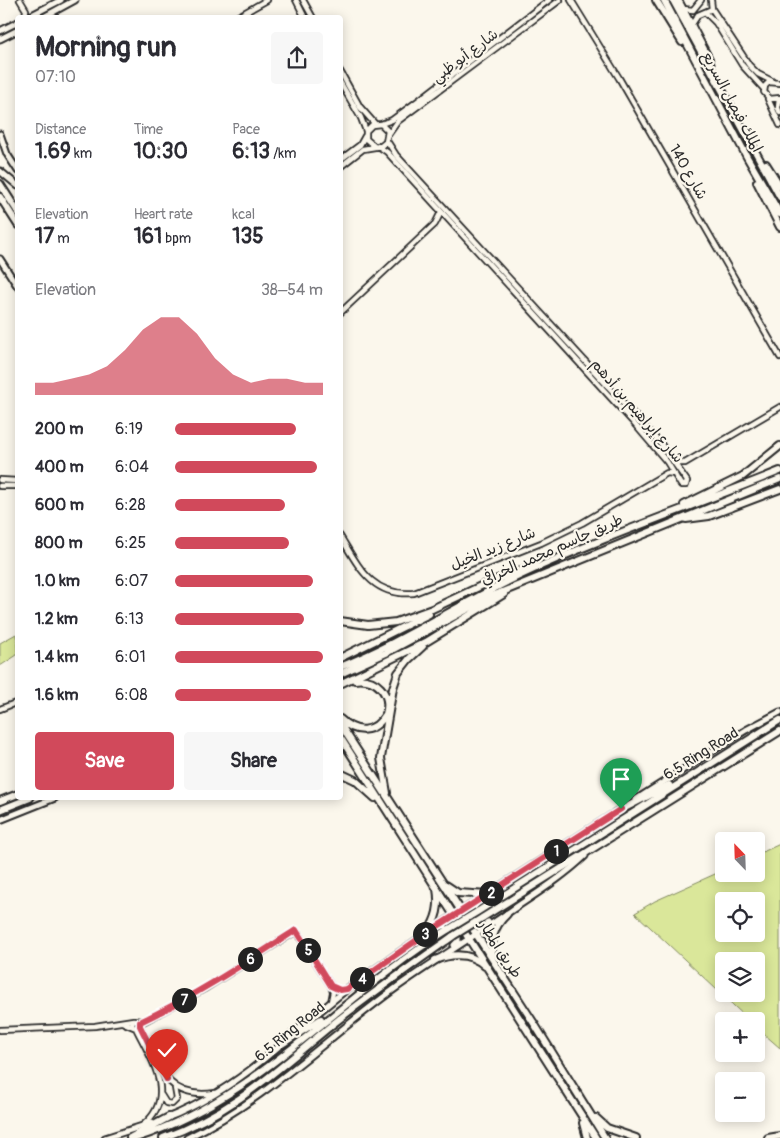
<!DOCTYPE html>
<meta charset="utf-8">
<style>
:root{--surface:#fff;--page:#f7f7f7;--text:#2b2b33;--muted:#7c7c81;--accent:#d1495b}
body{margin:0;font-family:Pangolin,"Playpen Sans Arabic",sans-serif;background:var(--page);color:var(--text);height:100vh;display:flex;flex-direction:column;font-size:19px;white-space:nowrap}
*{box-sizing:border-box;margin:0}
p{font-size:16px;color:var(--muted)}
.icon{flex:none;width:28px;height:28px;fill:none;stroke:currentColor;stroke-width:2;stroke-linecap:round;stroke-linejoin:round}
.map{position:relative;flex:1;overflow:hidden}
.drawer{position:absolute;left:15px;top:15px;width:328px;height:785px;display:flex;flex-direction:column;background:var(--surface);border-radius:5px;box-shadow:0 2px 12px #0003}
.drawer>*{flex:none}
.needle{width:32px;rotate:337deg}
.fabs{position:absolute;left:715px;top:832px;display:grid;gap:10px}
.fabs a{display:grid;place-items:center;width:50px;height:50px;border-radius:5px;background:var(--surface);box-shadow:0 2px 12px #0003;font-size:25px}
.pin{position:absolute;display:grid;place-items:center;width:42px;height:42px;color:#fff;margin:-51px -21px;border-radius:50% 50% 50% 0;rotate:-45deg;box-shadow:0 0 5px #0007}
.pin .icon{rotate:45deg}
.km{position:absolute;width:25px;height:25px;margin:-12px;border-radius:50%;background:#222;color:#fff;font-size:14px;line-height:25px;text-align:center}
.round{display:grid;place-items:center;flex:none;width:52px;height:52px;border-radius:5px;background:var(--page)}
.summary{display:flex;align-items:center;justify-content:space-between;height:85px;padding:0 20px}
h1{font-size:28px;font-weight:700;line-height:38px}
.stats{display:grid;grid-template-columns:repeat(3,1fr);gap:8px;height:85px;padding:5px 20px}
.stats div{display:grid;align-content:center}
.stats b{font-size:21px;font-weight:700}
.stats small{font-size:14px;font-weight:400}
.stats p{font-size:14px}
.chart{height:140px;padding:10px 20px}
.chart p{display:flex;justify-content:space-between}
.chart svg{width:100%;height:90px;margin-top:5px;fill:var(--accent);opacity:.7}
.cta{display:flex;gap:10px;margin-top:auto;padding:10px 20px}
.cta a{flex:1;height:58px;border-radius:5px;background:var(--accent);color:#fff;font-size:20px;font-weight:700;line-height:58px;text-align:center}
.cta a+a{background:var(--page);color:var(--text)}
ul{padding:0 20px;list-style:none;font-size:16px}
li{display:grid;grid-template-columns:80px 60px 1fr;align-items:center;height:38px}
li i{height:12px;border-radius:6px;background:var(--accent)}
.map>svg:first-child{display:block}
.green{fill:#dae79a;stroke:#828962;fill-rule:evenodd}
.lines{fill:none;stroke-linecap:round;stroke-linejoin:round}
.secondary-casing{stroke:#2b2b2b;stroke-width:8}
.primary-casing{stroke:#2b2b2b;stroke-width:9}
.highway-casing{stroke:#2b2b2b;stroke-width:10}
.secondary{stroke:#fbf7ec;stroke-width:4.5}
.primary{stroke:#fbf7ec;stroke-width:5}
.highway{stroke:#fbf7ec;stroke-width:6}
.highway-bridge-casing{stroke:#2b2b2b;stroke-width:10;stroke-linecap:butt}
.highway-bridge{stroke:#fbf7ec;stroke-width:6}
.route-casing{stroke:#fff;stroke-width:10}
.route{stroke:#d1495b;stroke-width:6}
.labels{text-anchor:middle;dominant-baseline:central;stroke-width:4.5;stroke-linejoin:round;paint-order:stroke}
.street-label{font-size:15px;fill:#2b2b2b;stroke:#fbf7ec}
</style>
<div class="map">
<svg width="780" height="1138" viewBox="0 0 780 1138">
<rect width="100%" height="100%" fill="#fbf7ec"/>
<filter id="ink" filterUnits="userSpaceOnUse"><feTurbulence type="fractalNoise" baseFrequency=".02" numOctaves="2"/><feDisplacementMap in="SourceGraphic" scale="10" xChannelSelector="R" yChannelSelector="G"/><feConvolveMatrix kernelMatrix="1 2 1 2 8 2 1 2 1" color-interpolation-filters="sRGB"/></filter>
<g filter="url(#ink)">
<path class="green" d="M16,634L17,655L0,666V643Z
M780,844V1048L756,1027V1021H750L635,913L655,901L724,870V874H756V855ZM724,901H756V934H724ZM724,961H756V994H724Z"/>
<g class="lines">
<g class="secondary-casing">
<path id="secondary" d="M20,0L26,10L25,18
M296,0L305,18
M303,0L313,18
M571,0L619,78L780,357
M683,9L693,10L701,0
M712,9L749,65L758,74L772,81
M706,13L716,23L742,65L764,89
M235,18L267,0
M692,24L698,15L712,9L711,0
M340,71L360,107L375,124
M340,82L361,118L366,131
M780,83L769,82L765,86L764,92L770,99L780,98
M768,99L780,125
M779,99L778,108L780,113
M381,124L392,120L419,100L549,0
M388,135L398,121L560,0
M378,146L387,152L632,421L667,462L681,485H686L687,481L661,444L396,155L387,141
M340,160L360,145L365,136
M340,167L363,149L381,146L386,142L388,131L381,124L372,125L366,131V139L374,146
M340,313L435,224L441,212
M674,463H685L780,407
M0,480L18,481
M0,486H18
M340,536C359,567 372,597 414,593L541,543L582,523L667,473L675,474
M0,709L18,702
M124,1023L136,1028L140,1026V1021L134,1020L132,1025
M141,1023L204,989L296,931L331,986L333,992L331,1002
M140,1026C158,1063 164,1101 215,1093
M136,1028C151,1059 178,1097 143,1125
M0,1030L95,1026L133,1020
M161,1095L166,1103L172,1104L177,1099L175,1088"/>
</g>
<g class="primary-casing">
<path id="primary" d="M26,18L61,0
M42,18L75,0
M0,31L18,22
M0,39L18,30
M0,134L7,154L18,171
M0,171L18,186
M0,259L18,287
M635,800L746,730L780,712
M0,820L55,798
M476,904L472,910L479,924L483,925L488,922
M441,926L449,925L458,936V941L454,945
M291,1035L347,989L427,933L618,811
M167,1118C210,1101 249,1073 283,1043
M105,1138L152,1123
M187,1138C265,1101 324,1040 393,990C432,962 473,937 512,910C537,893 563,877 585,856"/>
</g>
<g class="highway-casing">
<path id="highway" d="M656,0L682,42
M664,0L747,157L780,214
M673,0L780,197
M678,0L709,59L712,70
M766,164L780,186
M757,182L780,227
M0,184L18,212
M0,197L18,225
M684,505L743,476L780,446
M686,519L709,516L780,489
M340,621L368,625L396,622L432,609L485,584L535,565
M340,658L429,614
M340,667C403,642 461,603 523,574C607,535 694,506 780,471
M340,674L386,653L490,597L780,479
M340,684L426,642L504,594
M340,719C356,734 374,734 386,714C392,693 376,677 355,680
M340,724L535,1025L605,1138
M340,737L596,1138
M340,773L355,780L375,798
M387,793L381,758L393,688L398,673L409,659L423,646
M0,801L18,794
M0,810L30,798
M615,813L669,785
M446,885L458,893L488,895
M477,912L780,720
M482,918L780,731
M427,933C437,919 440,906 437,889
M435,960C453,953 471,953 485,966
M493,960C490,941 493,927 507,914
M282,1044L321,1019
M596,1118L607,1128L636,1138
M583,1123L587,1138
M130,1138L169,1117
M136,1138C259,1099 341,995 449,929
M163,1138C236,1111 275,1071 333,1024C372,993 412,965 453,936
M768,1138L780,1136"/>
</g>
<use href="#secondary" class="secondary"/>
<use href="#primary" class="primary"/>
<use href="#highway" class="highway"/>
<g class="highway-bridge-casing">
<path id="highway-bridge" d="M449,929L477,912
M453,936L482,918"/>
</g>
<use href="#highway-bridge" class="highway-bridge"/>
</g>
</g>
<g class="lines" filter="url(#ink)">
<g class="route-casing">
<path id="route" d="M167,1080L140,1026V1022C195,996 245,963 296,930L331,986L340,990L347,989L427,933L621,809"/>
</g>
<use href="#route" class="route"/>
</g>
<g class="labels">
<g class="street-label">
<text transform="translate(465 56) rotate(-37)">شارع أبو ظبي</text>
<text transform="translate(732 102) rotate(62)">الملك فيصل السريع</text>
<text transform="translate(688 172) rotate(60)">شارع 140</text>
<text transform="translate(637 411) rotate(49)">شارع إبراهيم بن أدهم</text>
<text transform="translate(493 549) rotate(-22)">شارع زيد الخيل</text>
<text transform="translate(552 550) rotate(-24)">طريق جاسم محمد الخرافي</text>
<text transform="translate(701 754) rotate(-32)">6.5 Ring Road</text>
<text transform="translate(500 949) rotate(57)">طريق المطار</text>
<text transform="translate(290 1032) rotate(-39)">6.5 Ring Road</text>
</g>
</g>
</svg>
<div class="fabs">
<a><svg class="needle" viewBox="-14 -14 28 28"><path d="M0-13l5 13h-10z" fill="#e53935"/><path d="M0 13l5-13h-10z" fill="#7c7c81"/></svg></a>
<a><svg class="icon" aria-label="locate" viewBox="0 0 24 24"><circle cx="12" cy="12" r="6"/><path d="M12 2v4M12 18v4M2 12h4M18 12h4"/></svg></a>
<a><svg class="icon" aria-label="layers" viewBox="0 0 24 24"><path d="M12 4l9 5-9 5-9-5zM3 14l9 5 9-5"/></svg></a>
<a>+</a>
<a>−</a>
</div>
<div class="pin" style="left:621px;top:809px;background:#1e9e55"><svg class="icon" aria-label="arrive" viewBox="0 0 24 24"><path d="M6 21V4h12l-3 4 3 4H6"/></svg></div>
<div class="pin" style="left:167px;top:1080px;background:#d93025"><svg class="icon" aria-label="check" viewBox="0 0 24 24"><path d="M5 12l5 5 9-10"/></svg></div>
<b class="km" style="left:556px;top:851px">1</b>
<b class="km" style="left:491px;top:893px">2</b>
<b class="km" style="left:425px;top:934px">3</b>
<b class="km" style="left:362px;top:979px">4</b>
<b class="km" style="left:308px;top:950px">5</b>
<b class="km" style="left:250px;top:959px">6</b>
<b class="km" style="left:184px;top:1000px">7</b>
<section class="drawer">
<div class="summary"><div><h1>Morning run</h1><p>07:10</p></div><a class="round"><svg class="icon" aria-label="share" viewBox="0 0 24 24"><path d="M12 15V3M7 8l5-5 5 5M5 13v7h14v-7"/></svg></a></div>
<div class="stats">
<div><p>Distance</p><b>1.69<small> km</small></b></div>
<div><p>Time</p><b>10:30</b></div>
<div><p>Pace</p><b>6:13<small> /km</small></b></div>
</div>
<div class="stats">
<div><p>Elevation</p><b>17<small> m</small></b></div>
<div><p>Heart rate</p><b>161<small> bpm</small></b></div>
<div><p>kcal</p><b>135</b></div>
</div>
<div class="chart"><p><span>Elevation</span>38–54 m</p>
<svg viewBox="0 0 160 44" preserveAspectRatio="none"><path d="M0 44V38L10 38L20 36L30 34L40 30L50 22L60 12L70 6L80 6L90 14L100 26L110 34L120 38L130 36L140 36L150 38L160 38V44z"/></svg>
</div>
<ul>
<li><b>200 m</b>6:19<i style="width:82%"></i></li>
<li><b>400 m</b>6:04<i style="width:96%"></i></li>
<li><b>600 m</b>6:28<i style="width:74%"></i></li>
<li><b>800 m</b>6:25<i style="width:77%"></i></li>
<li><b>1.0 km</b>6:07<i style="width:93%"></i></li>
<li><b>1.2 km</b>6:13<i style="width:87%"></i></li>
<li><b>1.4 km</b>6:01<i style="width:100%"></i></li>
<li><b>1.6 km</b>6:08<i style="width:92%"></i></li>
</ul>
<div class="cta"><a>Save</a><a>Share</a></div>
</section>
</div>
